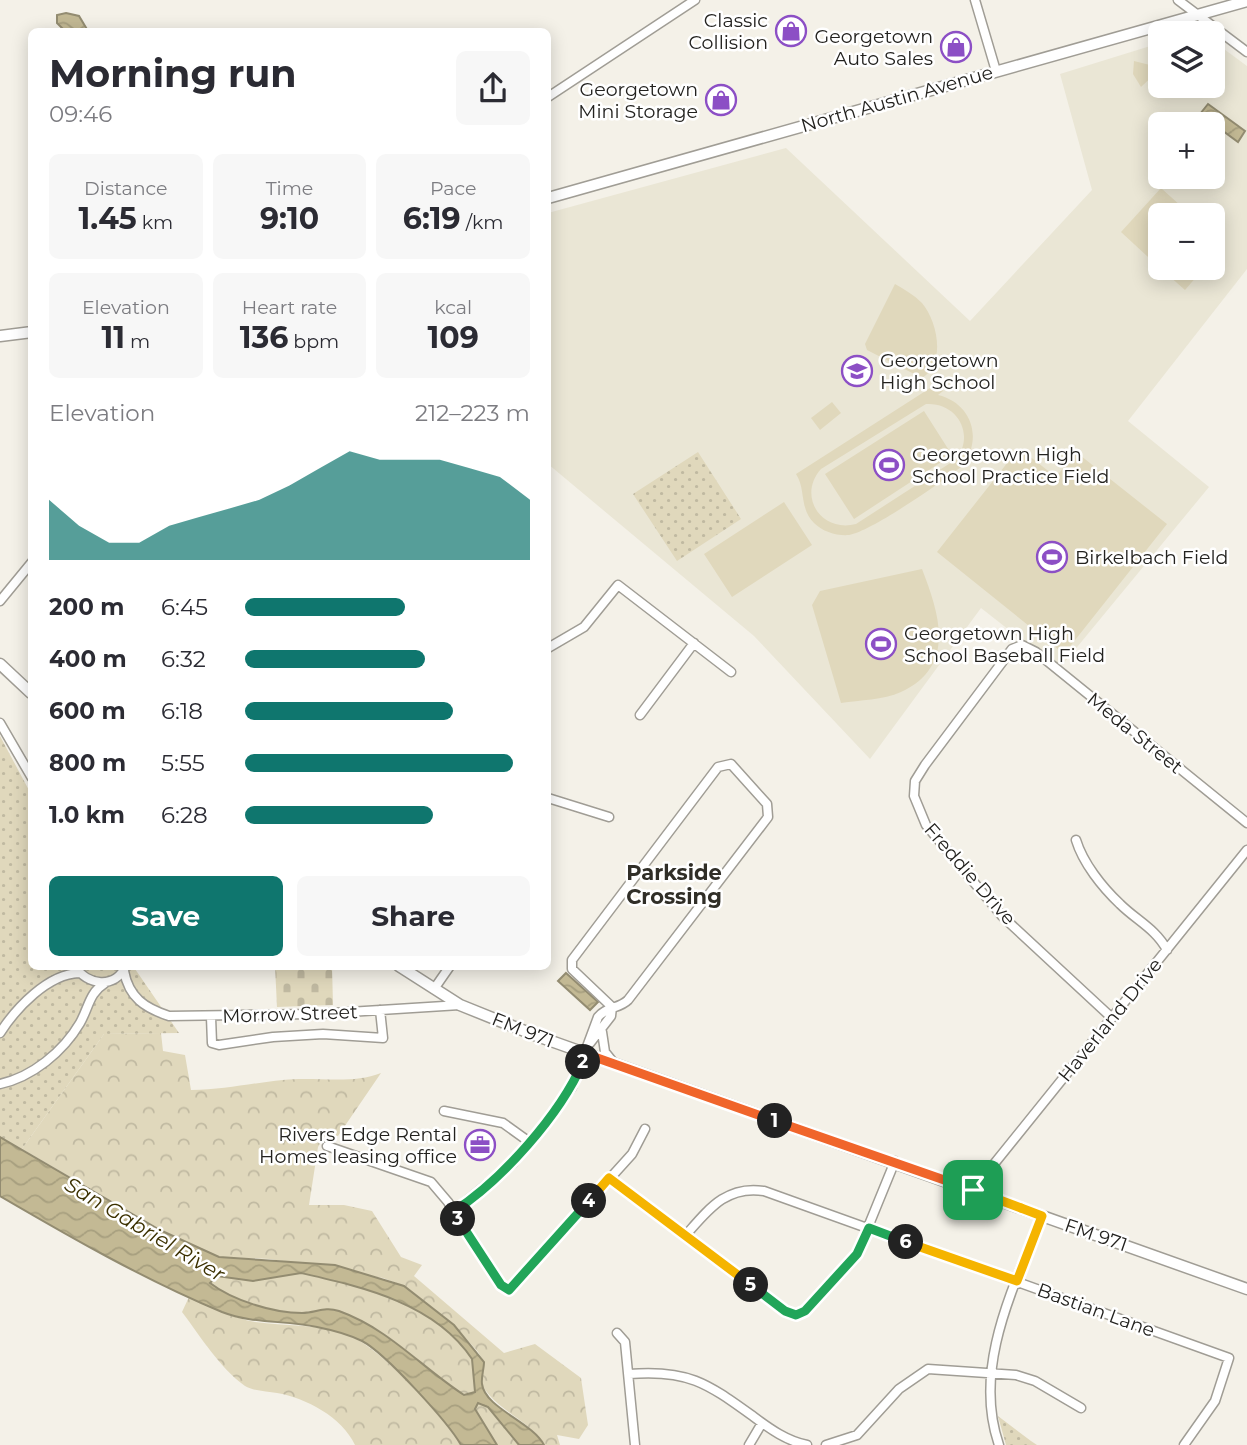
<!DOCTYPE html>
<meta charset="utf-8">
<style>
:root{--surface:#fff;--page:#f7f7f7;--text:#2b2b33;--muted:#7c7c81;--accent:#0f766e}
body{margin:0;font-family:Montserrat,sans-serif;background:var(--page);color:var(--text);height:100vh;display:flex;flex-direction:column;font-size:26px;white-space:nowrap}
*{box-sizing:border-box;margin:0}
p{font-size:23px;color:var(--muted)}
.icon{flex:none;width:38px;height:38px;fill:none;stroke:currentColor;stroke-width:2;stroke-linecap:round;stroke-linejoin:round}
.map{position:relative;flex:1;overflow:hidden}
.details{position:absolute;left:28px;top:28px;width:523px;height:942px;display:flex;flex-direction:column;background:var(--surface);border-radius:10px;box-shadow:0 4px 18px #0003}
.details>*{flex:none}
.buttons{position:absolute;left:1148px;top:21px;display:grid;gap:14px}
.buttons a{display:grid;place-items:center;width:77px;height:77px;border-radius:10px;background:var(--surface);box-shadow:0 4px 18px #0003;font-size:35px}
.pin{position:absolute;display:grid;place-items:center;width:60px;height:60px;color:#fff;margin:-30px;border-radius:14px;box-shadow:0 4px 10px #0006}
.km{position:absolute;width:35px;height:35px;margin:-18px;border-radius:50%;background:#222;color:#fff;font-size:19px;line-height:35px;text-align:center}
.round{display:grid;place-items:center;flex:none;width:74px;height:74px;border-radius:10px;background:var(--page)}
.headline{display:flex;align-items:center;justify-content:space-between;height:119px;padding:0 21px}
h1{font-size:38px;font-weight:700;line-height:52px}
.metrics{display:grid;grid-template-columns:repeat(3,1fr);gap:10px;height:119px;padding:7px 21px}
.metrics div{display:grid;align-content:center;border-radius:10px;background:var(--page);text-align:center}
.metrics b{font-size:30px;font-weight:700}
.metrics small{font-size:19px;font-weight:400}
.metrics p{font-size:19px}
.chart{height:196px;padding:14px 21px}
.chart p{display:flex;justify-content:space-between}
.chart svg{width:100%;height:126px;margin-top:7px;fill:var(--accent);opacity:.7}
.primary-button{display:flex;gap:14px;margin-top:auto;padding:14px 21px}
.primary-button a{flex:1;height:80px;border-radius:10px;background:var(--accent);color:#fff;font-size:28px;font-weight:700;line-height:80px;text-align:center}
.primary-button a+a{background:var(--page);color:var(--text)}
ul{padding:0 21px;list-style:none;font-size:23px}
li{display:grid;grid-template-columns:112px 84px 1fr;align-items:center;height:52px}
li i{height:18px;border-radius:9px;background:var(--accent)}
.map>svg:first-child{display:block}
.built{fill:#eae6d5;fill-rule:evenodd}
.green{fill:#e0d8bc;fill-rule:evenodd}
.forest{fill:url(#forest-crowns)}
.cemetery{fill:url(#cemetery-stones)}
.park{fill:url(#park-dots)}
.water{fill:url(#water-waves);stroke:#938c71;stroke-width:2;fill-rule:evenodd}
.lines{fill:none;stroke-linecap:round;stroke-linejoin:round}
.minor-casing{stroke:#a09d95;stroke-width:11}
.major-casing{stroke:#a09d95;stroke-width:13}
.minor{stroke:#fff;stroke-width:8}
.major{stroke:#fff;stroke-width:10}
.split-1-casing{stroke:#fff;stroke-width:14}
.split-2-casing{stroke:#fff;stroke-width:14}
.split-3-casing{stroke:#fff;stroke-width:14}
.split-4-casing{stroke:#fff;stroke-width:14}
.split-5-casing{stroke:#fff;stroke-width:14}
.split-6-casing{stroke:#fff;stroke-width:14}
.split-7-casing{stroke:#fff;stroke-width:14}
.split-8-casing{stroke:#fff;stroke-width:14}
.split-1{stroke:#f0652b;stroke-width:9}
.split-2{stroke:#f0652b;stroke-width:9}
.split-3{stroke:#22a559;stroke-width:9}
.split-4{stroke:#22a559;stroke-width:9}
.split-5{stroke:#f5b400;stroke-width:9}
.split-6{stroke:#22a559;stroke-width:9}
.split-7{stroke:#f5b400;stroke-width:9}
.split-8{stroke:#f5b400;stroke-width:9}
.labels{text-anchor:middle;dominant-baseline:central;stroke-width:5;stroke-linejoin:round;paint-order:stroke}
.poi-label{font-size:19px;fill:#23221f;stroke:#fff;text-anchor:end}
.street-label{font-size:19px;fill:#23221f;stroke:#fff}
.neighbourhood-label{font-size:21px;font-weight:bold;fill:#302e27;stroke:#fff}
.water-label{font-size:21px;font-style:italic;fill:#3c3100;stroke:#fff}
</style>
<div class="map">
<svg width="1247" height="1445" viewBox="0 0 1247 1445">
<defs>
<pattern id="forest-crowns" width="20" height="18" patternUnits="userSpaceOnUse" patternTransform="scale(1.75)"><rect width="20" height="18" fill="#e0d8bc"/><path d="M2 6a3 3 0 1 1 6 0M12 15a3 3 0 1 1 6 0" fill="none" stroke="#c0b9a1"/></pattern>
<pattern id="cemetery-stones" width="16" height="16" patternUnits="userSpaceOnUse" patternTransform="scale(1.75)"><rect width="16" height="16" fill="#e0d8bc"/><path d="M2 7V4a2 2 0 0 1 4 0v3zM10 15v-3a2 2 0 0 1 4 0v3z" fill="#c0b9a1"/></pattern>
<pattern id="park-dots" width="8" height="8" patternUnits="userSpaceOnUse" patternTransform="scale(1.75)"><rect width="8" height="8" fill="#e0d8bc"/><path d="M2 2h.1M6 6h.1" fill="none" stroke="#c0b9a1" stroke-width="1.8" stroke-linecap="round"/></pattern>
<pattern id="water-waves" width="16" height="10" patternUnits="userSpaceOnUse" patternTransform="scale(1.75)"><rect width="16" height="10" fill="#c3b994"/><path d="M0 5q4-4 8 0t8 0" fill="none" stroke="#a79f7f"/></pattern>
</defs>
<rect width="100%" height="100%" fill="#f4f1e8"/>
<path class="built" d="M1213,41L1247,66V269L1128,421L1209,487L1059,669L981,608L870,759L754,636L548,464V213L786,148L970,321L1092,190L1060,74L1160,43V86H1213ZM1160,124H1213V177H1160ZM1160,215H1213V268H1160Z"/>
<path class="green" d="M1134,61L1158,67L1159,70L1141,87L1133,74Z
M1161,188L1191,215H1160V268L1121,232Z
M1160,268H1204L1185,290Z
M895,284C904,289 914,295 922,303C938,322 946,364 922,378L867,350L865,344Z
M938,383L943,391L938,395C972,403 984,440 961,467C940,483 872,531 849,535C837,536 823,532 814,523C799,508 806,489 796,474ZM926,404C958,402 976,436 955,460L856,524C821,533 797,496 821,469Z
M832,402L841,413L820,430L811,418Z
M924,411L952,455L854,519L825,474Z
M1019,448L1056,477L1076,452L1167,524L1064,654L937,552Z
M784,502L812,545L732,597L704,554Z
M922,569C939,613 957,666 901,692C883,700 860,700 841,703L812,605L820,591Z"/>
<path class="forest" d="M161,1033L163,1051L185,1055L191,1090C224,1090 251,1083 283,1080C315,1076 351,1085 381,1073L338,1136L326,1134L318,1147L309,1205H344L372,1211L401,1257L422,1265L414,1276L504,1353L535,1344L581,1378L588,1425L579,1439L557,1435L560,1445H544C529,1419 498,1412 482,1385L484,1362L478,1352L454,1325L404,1286L383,1278L270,1259L219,1257L160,1229L22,1149L104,1034Z
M301,1273C362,1287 435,1303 472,1359L475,1392L465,1395C421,1367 389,1328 339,1311C325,1307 315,1313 302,1313C273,1313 233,1299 209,1283L217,1276L253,1281Z
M189,1297C210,1306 232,1318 255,1322C285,1326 316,1324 346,1334C378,1345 443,1415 461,1445H355C342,1417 306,1398 277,1393C267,1391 253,1391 245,1386C219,1367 201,1337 182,1312Z
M478,1403L488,1407L519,1445H497L475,1409Z"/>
<path class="cemetery" d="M275,966H332L333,1005L277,1007Z"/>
<path class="park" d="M698,452L741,519L677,561L633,494Z
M0,736L31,794L32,966H133L179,1033L104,1034L22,1149L0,1137Z
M998,1416L1031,1441L1037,1445H1006Z"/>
<path class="water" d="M66,13L79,16L88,31H65L57,23V15Z
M1208,104L1245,131L1238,142L1200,114Z
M566,973L598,1002L590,1010L558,981Z
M0,1137L160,1230L219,1257L335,1265L404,1286L454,1325L484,1362C484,1369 481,1377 482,1384C485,1408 532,1422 544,1445H519L488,1407L478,1403L475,1409L497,1445H461C448,1422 385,1353 362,1341C348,1334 332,1330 317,1327C284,1320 253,1324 222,1312C145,1280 72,1238 0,1196ZM301,1273C362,1287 435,1303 472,1359L475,1392L464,1395C421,1367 389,1329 339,1311C324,1306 316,1313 302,1313C273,1313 232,1300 210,1283L217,1276L253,1281Z"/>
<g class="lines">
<g class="minor-casing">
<path id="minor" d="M975,0L996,71
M1178,0L1247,52
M548,97L695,0
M0,601L32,562
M548,648L584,627L618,585L731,672
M640,715L694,643
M0,723L32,778
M548,798L609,817
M1076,840C1083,863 1102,887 1120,904C1136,920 1156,929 1167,950
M75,966C87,986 115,989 126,966
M124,971C129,998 145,1008 169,1016L317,1014L460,1005
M434,989L450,966
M211,1017L212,1043L219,1045L273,1037L323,1034L383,1038L380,1010
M1112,1018L1002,916L926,825L914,796L915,781L925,765L1012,649L1022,645L1036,652L1247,823
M602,1032L605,1052L613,1062
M0,1033C16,1008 48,974 79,973
M590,1043L611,1016L612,1007
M0,1084C32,1077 63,1052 80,1023C89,1007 89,993 105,983
M444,1111L503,1123L528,1141
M327,1146L431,1182L448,1202L501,1285L509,1290L632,1154L645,1129
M609,1178L785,1311L796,1315L805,1311L857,1254L895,1161
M973,1190L1247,850
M453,1212L513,1163L557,1108L572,1087L598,1017C607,1006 619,1009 628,1000L768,817L767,804L731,764L718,767L572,960V969L612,1007
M685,1236C708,1210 726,1185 764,1191L1229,1358L1215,1401L1184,1445
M617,1333L625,1342L635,1445
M629,1374C689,1369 708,1384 754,1417C770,1429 787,1441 807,1445
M749,1445L762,1423
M826,1445L857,1435L899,1389L928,1369L1016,1375L1035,1381L1081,1408
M999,1445C972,1367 1014,1287 1042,1216"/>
</g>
<g class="major-casing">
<path id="major" d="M548,198L1247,1
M0,336L32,332
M0,664L31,693
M399,966L460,1005L537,1036L1247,1289"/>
</g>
<use href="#minor" class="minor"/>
<use href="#major" class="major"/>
</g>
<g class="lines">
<g class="split-1-casing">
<path id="split-1" d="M775,1121L973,1190"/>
</g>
<g class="split-2-casing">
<path id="split-2" d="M583,1062L586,1054L775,1121"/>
</g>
<g class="split-3-casing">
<path id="split-3" d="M458,1219L453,1212C502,1180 560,1115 583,1062"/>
</g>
<g class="split-4-casing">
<path id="split-4" d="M458,1219L501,1285L509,1290L589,1201"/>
</g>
<g class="split-5-casing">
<path id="split-5" d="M589,1201L609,1178L751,1285"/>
</g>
<g class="split-6-casing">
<path id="split-6" d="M751,1285L785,1311L796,1315L805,1311L857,1254L869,1228L906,1242"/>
</g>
<g class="split-7-casing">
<path id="split-7" d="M906,1242L1017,1281L1042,1216L1021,1208"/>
</g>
<g class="split-8-casing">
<path id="split-8" d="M973,1190L1021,1208"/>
</g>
<use href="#split-1" class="split-1"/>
<use href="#split-2" class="split-2"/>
<use href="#split-3" class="split-3"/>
<use href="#split-4" class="split-4"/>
<use href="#split-5" class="split-5"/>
<use href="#split-6" class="split-6"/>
<use href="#split-7" class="split-7"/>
<use href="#split-8" class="split-8"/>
</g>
<defs>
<g id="shop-ring" transform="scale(1.575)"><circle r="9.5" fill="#fff" stroke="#8c4fc5" stroke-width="1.5"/><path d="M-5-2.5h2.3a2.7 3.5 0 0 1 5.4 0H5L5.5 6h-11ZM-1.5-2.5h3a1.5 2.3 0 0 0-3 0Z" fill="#8c4fc5"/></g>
<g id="school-ring" transform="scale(1.575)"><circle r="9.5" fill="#fff" stroke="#8c4fc5" stroke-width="1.5"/><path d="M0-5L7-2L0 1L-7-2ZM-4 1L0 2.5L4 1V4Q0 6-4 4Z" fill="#8c4fc5"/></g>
<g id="stadium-ring" transform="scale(1.575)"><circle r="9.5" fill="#fff" stroke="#8c4fc5" stroke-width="1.5"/><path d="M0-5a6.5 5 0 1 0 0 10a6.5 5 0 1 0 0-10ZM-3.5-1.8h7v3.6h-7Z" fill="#8c4fc5"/></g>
<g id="office-ring" transform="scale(1.575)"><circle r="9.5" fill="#fff" stroke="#8c4fc5" stroke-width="1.5"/><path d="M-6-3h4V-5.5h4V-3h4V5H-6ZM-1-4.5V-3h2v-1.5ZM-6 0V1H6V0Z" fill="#8c4fc5"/></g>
</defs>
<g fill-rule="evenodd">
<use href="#shop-ring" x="791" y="31"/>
<use href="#shop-ring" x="956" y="47"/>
<use href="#shop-ring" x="721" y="100"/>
<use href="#school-ring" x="857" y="371"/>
<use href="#stadium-ring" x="889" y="465"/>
<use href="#stadium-ring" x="1052" y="557"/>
<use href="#stadium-ring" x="881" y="644"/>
<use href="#office-ring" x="480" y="1145"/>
</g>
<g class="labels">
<g class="poi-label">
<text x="768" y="20">Classic<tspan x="768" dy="22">Collision</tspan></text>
<text x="933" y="36">Georgetown<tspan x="933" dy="22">Auto Sales</tspan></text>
<text x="698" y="89">Georgetown<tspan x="698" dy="22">Mini Storage</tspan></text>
<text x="880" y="360" text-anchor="start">Georgetown<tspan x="880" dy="22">High School</tspan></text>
<text x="912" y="454" text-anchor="start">Georgetown High<tspan x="912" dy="22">School Practice Field</tspan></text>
<text x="1075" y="557" text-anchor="start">Birkelbach Field</text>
<text x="904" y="633" text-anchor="start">Georgetown High<tspan x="904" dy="22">School Baseball Field</tspan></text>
<text x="457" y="1134">Rivers Edge Rental<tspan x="457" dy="22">Homes leasing office</tspan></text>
</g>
<g class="street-label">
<text transform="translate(897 99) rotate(-16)">North Austin Avenue</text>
<text transform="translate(1135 733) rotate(39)">Meda Street</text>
<text transform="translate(970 874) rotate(49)">Freddie Drive</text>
<text transform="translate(290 1014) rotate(-2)">Morrow Street</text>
<text transform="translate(1110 1020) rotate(-51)">Haverland Drive</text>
<text transform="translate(523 1030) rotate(22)">FM 971</text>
<text transform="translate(1096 1235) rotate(19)">FM 971</text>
<text transform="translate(1096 1310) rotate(20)">Bastian Lane</text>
</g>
<g class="neighbourhood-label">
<text x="674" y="872">Parkside<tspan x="674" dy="24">Crossing</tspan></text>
</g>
<g class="water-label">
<text transform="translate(145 1229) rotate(31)">San Gabriel River</text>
</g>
</g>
</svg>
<div class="buttons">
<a><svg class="icon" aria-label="layers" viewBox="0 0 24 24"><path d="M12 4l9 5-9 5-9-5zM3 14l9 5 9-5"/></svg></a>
<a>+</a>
<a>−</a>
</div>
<div class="pin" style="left:973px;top:1190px;background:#1e9e55"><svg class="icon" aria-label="arrive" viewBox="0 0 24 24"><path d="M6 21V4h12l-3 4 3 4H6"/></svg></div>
<b class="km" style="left:775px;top:1121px">1</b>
<b class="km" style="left:583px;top:1062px">2</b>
<b class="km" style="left:458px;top:1219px">3</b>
<b class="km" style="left:589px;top:1201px">4</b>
<b class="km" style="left:751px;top:1285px">5</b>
<b class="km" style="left:906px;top:1242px">6</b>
<section class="details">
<div class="headline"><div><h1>Morning run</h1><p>09:46</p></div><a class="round"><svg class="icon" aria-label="share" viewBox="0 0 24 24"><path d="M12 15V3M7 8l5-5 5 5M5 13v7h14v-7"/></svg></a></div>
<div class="metrics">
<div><p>Distance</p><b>1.45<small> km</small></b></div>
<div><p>Time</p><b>9:10</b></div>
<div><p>Pace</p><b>6:19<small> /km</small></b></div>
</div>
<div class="metrics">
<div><p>Elevation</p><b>11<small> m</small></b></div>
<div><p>Heart rate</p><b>136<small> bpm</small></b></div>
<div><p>kcal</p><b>109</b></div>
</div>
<div class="chart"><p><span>Elevation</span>212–223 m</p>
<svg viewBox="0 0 160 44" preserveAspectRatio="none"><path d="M0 44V23L10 32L20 38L30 38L40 32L50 29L60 26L70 23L80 18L90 12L100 6L110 9L120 9L130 9L140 12L150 15L160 23V44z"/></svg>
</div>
<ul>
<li><b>200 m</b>6:45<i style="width:56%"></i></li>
<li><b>400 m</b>6:32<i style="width:63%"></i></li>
<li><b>600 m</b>6:18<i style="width:73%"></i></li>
<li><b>800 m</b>5:55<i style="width:94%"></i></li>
<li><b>1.0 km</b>6:28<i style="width:66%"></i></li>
</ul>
<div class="primary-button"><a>Save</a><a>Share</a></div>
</section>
</div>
